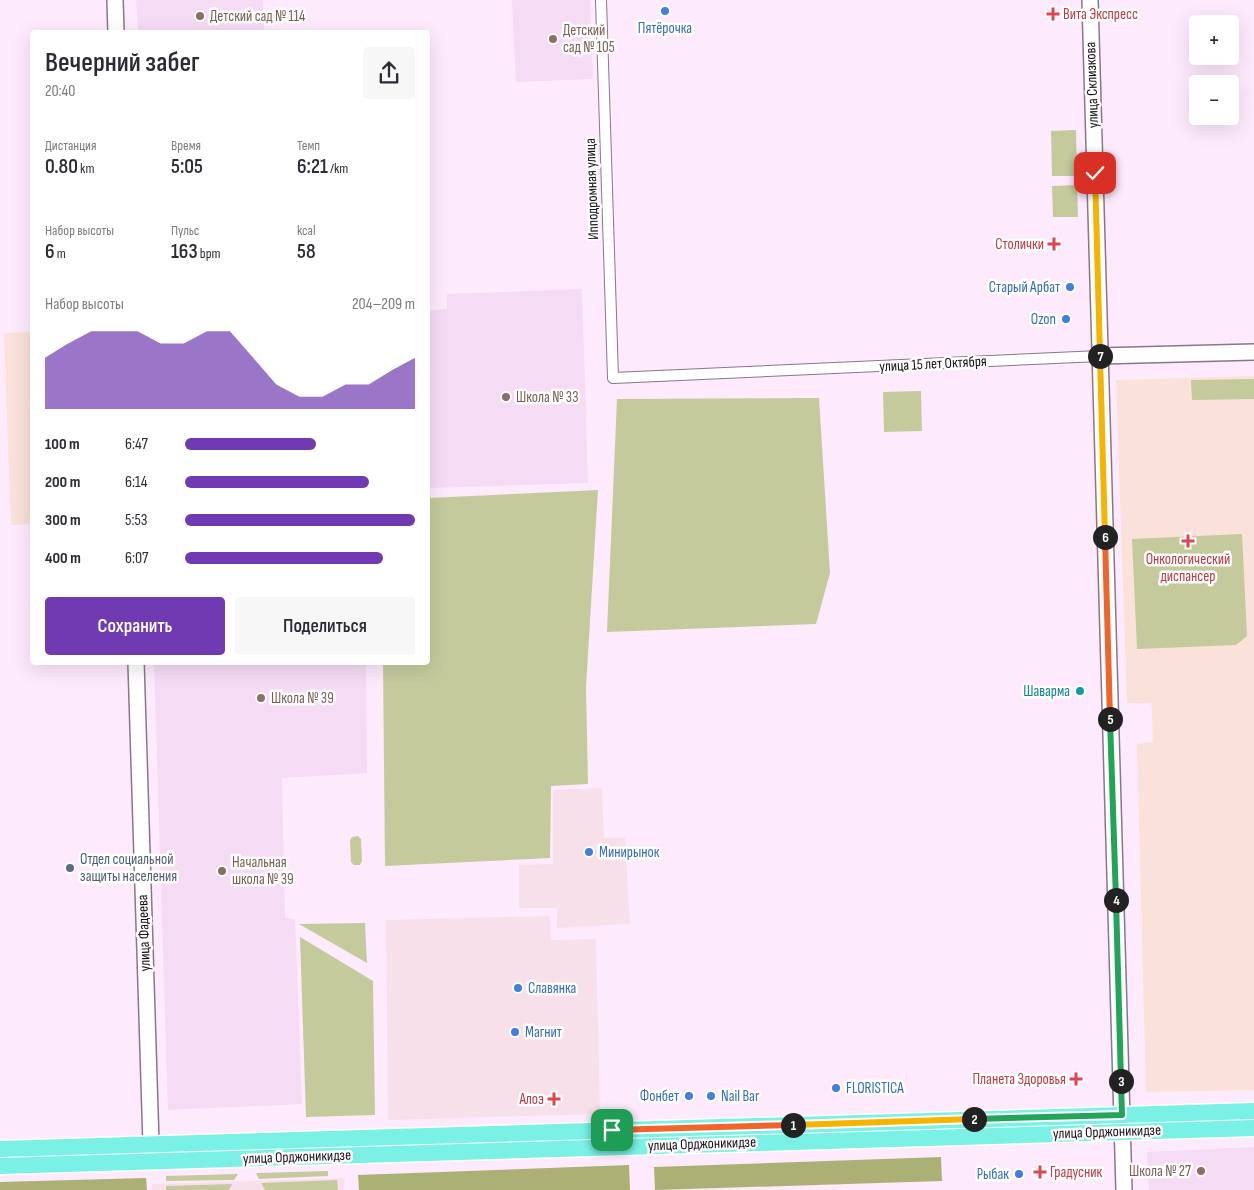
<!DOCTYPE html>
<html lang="ru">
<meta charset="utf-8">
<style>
:root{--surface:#fff;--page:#f7f7f7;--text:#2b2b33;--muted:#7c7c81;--accent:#703bb2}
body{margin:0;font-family:"Sofia Sans Condensed",sans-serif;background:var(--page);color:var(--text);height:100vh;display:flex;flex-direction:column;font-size:19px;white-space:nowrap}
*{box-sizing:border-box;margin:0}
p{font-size:16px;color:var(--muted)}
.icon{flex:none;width:28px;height:28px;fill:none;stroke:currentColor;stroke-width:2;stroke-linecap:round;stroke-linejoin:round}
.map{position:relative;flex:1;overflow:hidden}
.details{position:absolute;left:30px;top:30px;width:400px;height:635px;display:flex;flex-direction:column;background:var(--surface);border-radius:5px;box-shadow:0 5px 20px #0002}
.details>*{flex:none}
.tools{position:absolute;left:1189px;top:15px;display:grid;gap:10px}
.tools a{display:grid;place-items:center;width:50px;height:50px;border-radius:5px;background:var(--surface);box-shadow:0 5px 20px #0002;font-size:25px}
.pin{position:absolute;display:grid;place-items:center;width:42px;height:42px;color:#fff;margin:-21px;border-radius:10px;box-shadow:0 2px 8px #0006}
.km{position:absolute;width:25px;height:25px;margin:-12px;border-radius:50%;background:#222;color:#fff;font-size:14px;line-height:25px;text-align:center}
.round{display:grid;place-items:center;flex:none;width:52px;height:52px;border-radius:5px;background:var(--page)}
.headline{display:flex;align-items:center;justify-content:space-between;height:85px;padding:0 15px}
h1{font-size:28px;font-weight:600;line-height:38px}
.metrics{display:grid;grid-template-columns:repeat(3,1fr);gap:8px;height:85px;padding:5px 15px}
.metrics div{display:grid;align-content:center}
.metrics b{font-size:21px;font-weight:600}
.metrics small{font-size:14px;font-weight:400}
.metrics p{font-size:14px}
.chart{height:140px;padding:10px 15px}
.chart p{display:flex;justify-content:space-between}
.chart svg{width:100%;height:90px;margin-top:5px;fill:var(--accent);opacity:.7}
.button{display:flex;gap:10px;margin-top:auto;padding:10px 15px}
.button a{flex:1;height:58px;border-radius:5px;background:var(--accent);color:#fff;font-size:20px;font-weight:600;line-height:58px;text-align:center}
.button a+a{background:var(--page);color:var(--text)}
ul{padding:0 15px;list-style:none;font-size:16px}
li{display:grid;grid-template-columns:80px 60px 1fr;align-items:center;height:38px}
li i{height:12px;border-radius:6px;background:var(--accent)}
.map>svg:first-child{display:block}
.commercial{fill:#f8e0ea}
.built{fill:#f5dbf4}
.medical{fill:#fae1da}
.green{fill:#c5ca9d}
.forest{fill:#abb175}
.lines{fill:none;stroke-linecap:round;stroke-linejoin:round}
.street-casing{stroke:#897788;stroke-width:12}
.secondary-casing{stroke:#897788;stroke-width:18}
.primary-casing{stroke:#fff;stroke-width:19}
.street{stroke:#fff;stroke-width:10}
.secondary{stroke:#fff;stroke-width:15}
.primary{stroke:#7bf1e6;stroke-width:16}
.split-1-casing{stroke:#fff;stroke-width:10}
.split-2-casing{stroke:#fff;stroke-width:10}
.split-3-casing{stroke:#fff;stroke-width:10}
.split-4-casing{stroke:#fff;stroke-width:10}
.split-5-casing{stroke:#fff;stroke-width:10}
.split-6-casing{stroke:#fff;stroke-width:10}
.split-7-casing{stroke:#fff;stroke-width:10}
.split-8-casing{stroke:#fff;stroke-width:10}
.split-1{stroke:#f0652b;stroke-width:6}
.split-2{stroke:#f5b400;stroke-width:6}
.split-3{stroke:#22a559;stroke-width:6}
.split-4{stroke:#22a559;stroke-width:6}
.split-5{stroke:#22a559;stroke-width:6}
.split-6{stroke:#f0652b;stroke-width:6}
.split-7{stroke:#f5b400;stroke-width:6}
.split-8{stroke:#f5b400;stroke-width:6}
.shop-dot{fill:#3f7fe0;stroke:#fefefe;stroke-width:2}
.health-dot{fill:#e0444e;stroke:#fefefe;stroke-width:2}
.education-dot{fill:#8d6e63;stroke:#fefefe;stroke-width:2}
.culture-dot{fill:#0f9aa8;stroke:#fefefe;stroke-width:2}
.service-dot{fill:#5c6f8a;stroke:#fefefe;stroke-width:2}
.labels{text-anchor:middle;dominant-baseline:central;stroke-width:5;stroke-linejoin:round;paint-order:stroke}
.health-label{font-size:15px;fill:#be3a42;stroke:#fefefe;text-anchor:end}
.education-label{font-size:15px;fill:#785e54;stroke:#fefefe;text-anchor:start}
.shop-label{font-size:15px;fill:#366cbe;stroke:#fefefe;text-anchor:start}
.street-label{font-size:15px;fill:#171016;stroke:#fefefe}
.culture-label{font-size:15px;fill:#0d838f;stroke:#fefefe;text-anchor:end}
.service-label{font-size:15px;fill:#4e5e75;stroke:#fefefe;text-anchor:start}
</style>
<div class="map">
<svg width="1254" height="1190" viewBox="0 0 1254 1190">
<rect width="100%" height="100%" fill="#feeafd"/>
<path class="commercial" d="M602,788L604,838H625L630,924L557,928V908H519V865L553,864V790Z
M550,916L551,940L596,939L600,1114L388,1120L386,920Z
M345,1178L344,1190H152V1184Z"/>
<path class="built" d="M136,0H263L264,32H138Z
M512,0H590L593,79L516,82Z
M582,289L588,483L428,488V311L447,309V294Z
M154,663H366L367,773L282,778L285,918L295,919L302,1104L168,1110Z
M1254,1147V1190H1149L1147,1152Z"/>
<path class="medical" d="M32,332V524L11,525L4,333Z
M1254,376V1090L1146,1092L1137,744L1153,742L1152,711L1151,703H1127L1116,380Z"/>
<path class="green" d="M1076,130L1077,176H1052L1051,131Z
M1077,185L1078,217H1053L1052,186Z
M1254,379V399L1192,400L1191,380Z
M921,391L922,431L884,432L883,392Z
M819,398L830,573L816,624L607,632L617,399Z
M598,490L586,687L588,784L551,786L550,858L385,866L383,663L428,662V498Z
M1242,534L1247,636L1236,645L1137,649L1132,539Z
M358,836L361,839L362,861L360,865H354L351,862L350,840L352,837Z
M365,923L367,963L299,924Z
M300,937L373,981L375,1115L306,1117Z
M328,1171V1176L259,1179L256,1173Z
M238,1174L234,1180L166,1181V1176Z
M337,1180L338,1190H265L261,1183Z
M232,1184L229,1190H166V1186Z"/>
<path class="forest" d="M941,1157L942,1181L655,1190L654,1167Z
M629,1165L630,1190H359L358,1175Z
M146,1178L147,1190H0V1182Z"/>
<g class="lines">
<g class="street-casing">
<path id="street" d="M601,0L613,378L1100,356"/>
</g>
<g class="secondary-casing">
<path id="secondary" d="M115,0L116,32
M1090,0L1124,1190
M1100,356L1254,352
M136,662L151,1144"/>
</g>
<g class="primary-casing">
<path id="primary" d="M0,1149L1254,1111
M0,1166L1254,1128"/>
</g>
<use href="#street" class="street"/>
<use href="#secondary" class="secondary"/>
<use href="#primary" class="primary"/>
</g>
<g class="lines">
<g class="split-1-casing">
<path id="split-1" d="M612,1130L793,1125"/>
</g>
<g class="split-2-casing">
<path id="split-2" d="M793,1125L974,1119"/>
</g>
<g class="split-3-casing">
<path id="split-3" d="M974,1119L1122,1115L1121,1081"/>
</g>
<g class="split-4-casing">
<path id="split-4" d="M1116,900L1121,1081"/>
</g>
<g class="split-5-casing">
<path id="split-5" d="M1110,719L1116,900"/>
</g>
<g class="split-6-casing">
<path id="split-6" d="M1105,537L1110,719"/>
</g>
<g class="split-7-casing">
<path id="split-7" d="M1100,356L1105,537"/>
</g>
<g class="split-8-casing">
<path id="split-8" d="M1095,173L1100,356"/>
</g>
<use href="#split-1" class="split-1"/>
<use href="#split-2" class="split-2"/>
<use href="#split-3" class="split-3"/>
<use href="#split-4" class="split-4"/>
<use href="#split-5" class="split-5"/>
<use href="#split-6" class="split-6"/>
<use href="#split-7" class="split-7"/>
<use href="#split-8" class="split-8"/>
</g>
<g class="shop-dot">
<circle cx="665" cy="11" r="5"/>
<circle cx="1070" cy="287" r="5"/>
<circle cx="1066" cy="319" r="5"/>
<circle cx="589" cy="852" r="5"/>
<circle cx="518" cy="988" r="5"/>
<circle cx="515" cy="1032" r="5"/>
<circle cx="836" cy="1088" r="5"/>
<circle cx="689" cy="1096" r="5"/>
<circle cx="711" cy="1096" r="5"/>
<circle cx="1019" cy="1174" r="5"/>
</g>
<g class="health-dot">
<path d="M1050.5 6.5h5v5h5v5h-5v5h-5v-5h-5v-5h5z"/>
<path d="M1051.5 236.5h5v5h5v5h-5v5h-5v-5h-5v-5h5z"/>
<path d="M1185.5 533.5h5v5h5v5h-5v5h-5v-5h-5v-5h5z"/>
<path d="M1073.5 1071.5h5v5h5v5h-5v5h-5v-5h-5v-5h5z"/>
<path d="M551.5 1091.5h5v5h5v5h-5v5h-5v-5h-5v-5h5z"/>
<path d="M1037.5 1164.5h5v5h5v5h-5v5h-5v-5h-5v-5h5z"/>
</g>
<g class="education-dot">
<circle cx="200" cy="16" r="5"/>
<circle cx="553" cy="39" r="5"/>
<circle cx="506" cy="397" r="5"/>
<circle cx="261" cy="698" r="5"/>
<circle cx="222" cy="871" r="5"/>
<circle cx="1201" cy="1171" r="5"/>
</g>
<circle class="culture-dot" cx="1080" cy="691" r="5"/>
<circle class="service-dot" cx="70" cy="868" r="5"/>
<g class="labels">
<g class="health-label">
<text x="1063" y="14" text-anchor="start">Вита Экспресс</text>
<text x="1044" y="244">Столички</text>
<text x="1188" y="559" text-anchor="middle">Онкологический<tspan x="1188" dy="17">диспансер</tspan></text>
<text x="1066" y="1079">Планета Здоровья</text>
<text x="544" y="1099">Алоэ</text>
<text x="1050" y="1172" text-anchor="start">Градусник</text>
</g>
<g class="education-label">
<text x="210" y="16">Детский сад № 114</text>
<text x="563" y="30">Детский<tspan x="563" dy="17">сад № 105</tspan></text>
<text x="516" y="397">Школа № 33</text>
<text x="271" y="698">Школа № 39</text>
<text x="232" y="862">Начальная<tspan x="232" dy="17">школа № 39</tspan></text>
<text x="1191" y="1171" text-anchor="end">Школа № 27</text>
</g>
<g class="shop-label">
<text x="665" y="28" text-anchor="middle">Пятёрочка</text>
<text x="1060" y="287" text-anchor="end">Старый Арбат</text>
<text x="1056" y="319" text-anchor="end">Ozon</text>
<text x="599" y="852">Минирынок</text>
<text x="528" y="988">Славянка</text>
<text x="525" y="1032">Магнит</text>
<text x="846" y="1088">FLORISTICA</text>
<text x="679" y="1096" text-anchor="end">Фонбет</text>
<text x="721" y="1096">Nail Bar</text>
<text x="1009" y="1174" text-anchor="end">Рыбак</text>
</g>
<g class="street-label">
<text transform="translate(1092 85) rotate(-92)">улица Склизкова</text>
<text transform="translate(592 189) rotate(-92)">Ипподромная улица</text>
<text transform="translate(933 364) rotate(-3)">улица 15 лет Октября</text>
<text transform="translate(144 933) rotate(-92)">улица Фадеева</text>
<text transform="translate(1107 1132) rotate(-2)">улица Орджоникидзе</text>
<text transform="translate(702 1144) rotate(-2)">улица Орджоникидзе</text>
<text transform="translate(297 1157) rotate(-2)">улица Орджоникидзе</text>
</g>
<g class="culture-label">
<text x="1070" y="691">Шаварма</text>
</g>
<g class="service-label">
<text x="80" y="859">Отдел социальной<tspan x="80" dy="17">защиты населения</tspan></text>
</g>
</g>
</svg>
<div class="tools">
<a>+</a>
<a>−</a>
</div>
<div class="pin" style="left:612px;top:1130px;background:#1e9e55"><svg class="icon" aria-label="arrive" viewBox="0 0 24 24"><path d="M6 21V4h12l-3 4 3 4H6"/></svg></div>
<div class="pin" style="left:1095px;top:173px;background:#d93025"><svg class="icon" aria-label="check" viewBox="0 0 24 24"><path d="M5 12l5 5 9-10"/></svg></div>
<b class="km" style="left:793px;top:1125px">1</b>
<b class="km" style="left:974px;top:1119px">2</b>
<b class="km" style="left:1121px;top:1081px">3</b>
<b class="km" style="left:1116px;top:900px">4</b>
<b class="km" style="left:1110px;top:719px">5</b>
<b class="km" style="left:1105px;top:537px">6</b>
<b class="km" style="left:1100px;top:356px">7</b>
<section class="details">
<div class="headline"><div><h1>Вечерний забег</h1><p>20:40</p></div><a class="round"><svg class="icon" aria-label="share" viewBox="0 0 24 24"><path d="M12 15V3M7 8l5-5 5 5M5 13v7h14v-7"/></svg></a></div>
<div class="metrics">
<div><p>Дистанция</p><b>0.80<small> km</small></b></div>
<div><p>Время</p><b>5:05</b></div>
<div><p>Темп</p><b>6:21<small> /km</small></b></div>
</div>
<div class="metrics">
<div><p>Набор высоты</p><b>6<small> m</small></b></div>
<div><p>Пульс</p><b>163<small> bpm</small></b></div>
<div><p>kcal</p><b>58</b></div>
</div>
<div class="chart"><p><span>Набор высоты</span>204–209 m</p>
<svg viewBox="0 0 160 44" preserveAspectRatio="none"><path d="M0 44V19L10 12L20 6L30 6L40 6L50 12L60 12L70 6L80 6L90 19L100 32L110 38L120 38L130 32L140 32L150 25L160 19V44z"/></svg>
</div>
<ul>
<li><b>100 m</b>6:47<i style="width:57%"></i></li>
<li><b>200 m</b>6:14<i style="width:80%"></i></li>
<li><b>300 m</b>5:53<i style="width:100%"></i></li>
<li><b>400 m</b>6:07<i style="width:86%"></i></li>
</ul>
<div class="button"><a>Сохранить</a><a>Поделиться</a></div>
</section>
</div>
